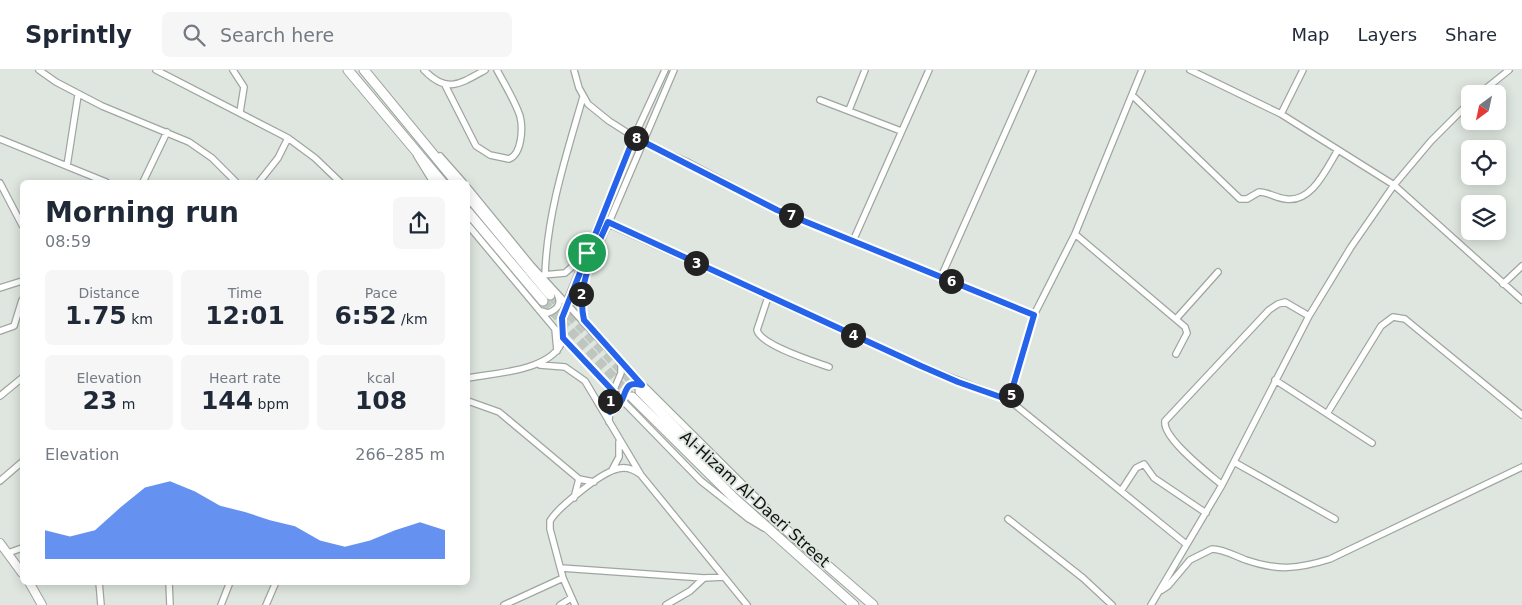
<!DOCTYPE html>
<meta charset="utf-8">
<style>
:root{--surface:#fff;--page:#f6f6f7;--text:#1f2937;--muted:#747a83;--line:#e0e1e3;--accent:#2563eb}
body{margin:0;font-family:"DejaVu Sans",sans-serif;background:var(--page);color:var(--text);height:100vh;display:flex;flex-direction:column;font-size:19px;white-space:nowrap}
*{box-sizing:border-box;margin:0}
p{font-size:16px;color:var(--muted)}
.icon{flex:none;width:28px;height:28px;fill:none;stroke:currentColor;stroke-width:2;stroke-linecap:round;stroke-linejoin:round}
.map{position:relative;flex:1;overflow:hidden}
.side{position:absolute;left:20px;top:110px;width:450px;height:405px;display:flex;flex-direction:column;background:var(--surface);border-radius:8px;box-shadow:0 2px 12px #0003}
.side>*{flex:none}
.needle{width:32px;rotate:213deg}
.buttons{position:absolute;left:1461px;top:15px;display:grid;gap:10px}
.buttons a{display:grid;place-items:center;width:45px;height:45px;border-radius:8px;background:var(--surface);box-shadow:0 2px 12px #0003;font-size:25px}
.pin{position:absolute;display:grid;place-items:center;width:42px;height:42px;color:#fff;margin:-21px;border:2px solid #fff;border-radius:50%;box-shadow:0 1px 5px #0007}
.km{position:absolute;width:25px;height:25px;margin:-12px;border-radius:50%;background:#222;color:#fff;font-size:14px;line-height:25px;text-align:center}
.round{display:grid;place-items:center;flex:none;width:52px;height:52px;border-radius:8px;background:var(--page)}
.summary{display:flex;align-items:center;justify-content:space-between;height:85px;padding:0 25px}
h1{font-size:28px;font-weight:700;line-height:38px}
.figures{display:grid;grid-template-columns:repeat(3,1fr);gap:8px;height:85px;padding:5px 25px}
.figures div{display:grid;align-content:center;border-radius:8px;background:var(--page);text-align:center}
.figures b{font-size:25px;font-weight:700}
.figures small{font-size:14px;font-weight:400}
.figures p{font-size:14px}
.chart{height:140px;padding:10px 25px}
.chart p{display:flex;justify-content:space-between}
.chart svg{width:100%;height:90px;margin-top:5px;fill:var(--accent);opacity:.7}
header{display:flex;align-items:center;gap:30px;box-sizing:border-box;height:70px;padding:0 25px;background:var(--surface);border-bottom:1px solid var(--line)}
header strong{font-size:24px}
nav{display:flex;gap:28px;margin-inline-start:auto;font-size:18px}
.search{width:350px;height:45px;background:var(--page);display:flex;align-items:center;gap:12px;box-sizing:border-box;padding:0 18px;border-radius:8px;color:var(--muted);font-size:19px}
.map>svg:first-child{display:block}
.lines{fill:none;stroke-linecap:round;stroke-linejoin:round}
.highway-tunnel{stroke:#bfc6c0;stroke-width:9;stroke-dasharray:9 4.5;stroke-linecap:butt}
.minor-casing{stroke:#9fa6a0;stroke-width:8}
.major-casing{stroke:#9fa6a0;stroke-width:10}
.highway-casing{stroke:#9fa6a0;stroke-width:11}
.minor{stroke:#fff;stroke-width:5.5}
.major{stroke:#fff;stroke-width:8}
.highway{stroke:#fff;stroke-width:9}
.route-casing{stroke:#fff;stroke-width:10}
.route{stroke:#2563eb;stroke-width:6}
.labels{text-anchor:middle;dominant-baseline:central;stroke-width:4;stroke-linejoin:round;paint-order:stroke}
.street-label{font-size:16px;fill:#121412;stroke:#dee6df}
</style>
<header>
<strong>Sprintly</strong>
<div class="search"><svg class="icon" aria-label="search" viewBox="0 0 24 24"><circle cx="10" cy="10" r="6"/><path d="M15 15l6 6"/></svg>Search here</div>
<nav><a>Map</a><a>Layers</a><a>Share</a></nav>
</header>
<div class="map">
<svg width="1522" height="535" viewBox="0 0 1522 535">
<rect width="100%" height="100%" fill="#dee6df"/>
<g class="lines">
<path class="highway-tunnel" d="M550,225L640,320
M543,231L632,327"/>
<g class="minor-casing">
<path id="minor" d="M39,0L56,12L102,36L189,72L212,88L236,112
M156,0L288,68L315,88L340,112
M233,0L244,17L240,42
M424,0C447,24 460,14 485,0
M574,0L579,18L588,34L609,51L642,72L689,93L777,140L1034,245
M1190,0L1281,44L1394,115L1522,230
M445,15L476,76L490,85L509,89C522,84 523,58 520,46C515,31 505,15 497,0
M1479,24L1509,0
M1132,25L1240,129H1247L1259,122C1268,122 1276,128 1286,129C1312,133 1326,99 1338,80
M820,30L901,61
M849,40L865,0
M1281,44L1303,0
M0,69L106,112
M417,86L433,112
M440,86L463,112
M67,96L78,25
M143,112L167,62
M259,112L278,88L288,68
M0,113L22,155
M468,118L531,195L621,293L767,438
M607,153L921,296L1009,330L1186,474
M468,155L555,259L622,330L701,411L749,449L764,458
M1075,164L1185,257L1187,263L1176,284
M853,171L929,0
M543,205L565,203L584,186
M545,205C547,143 566,86 583,27
M941,207L1033,0
M1503,214L1522,196
M0,218L22,211
M768,227L757,260C760,275 815,292 829,297
M541,241L548,243C556,240 562,235 558,226
M583,248L581,226L586,206L674,0
M1176,249L1218,202
M555,259L557,281
M0,261L14,256L22,230
M540,295L565,297L585,311L641,405L747,535
M468,308C495,303 554,301 563,269C565,261 562,249 564,238L634,67L665,0
M1275,310L1372,373
M0,326L22,308
M1009,330L1034,245L1075,164L1142,0
M468,331L499,342L579,409L594,412
M610,342C614,339 620,334 622,330C627,319 626,311 642,315
M1328,342L1381,256L1393,247L1405,249L1411,254L1522,345
M609,352L610,329L621,303V293
M1234,392L1335,449
M612,400L619,387V372
M0,411L22,392
M1222,415C1209,404 1162,368 1165,351L1269,240L1278,234L1285,232L1309,246
M1121,421L1136,398L1144,394L1154,408L1206,443
M574,428L579,409
M1008,449L1083,508L1112,535
M8,483L22,478
M561,498L704,508
M99,512L101,535
M169,512L170,535
M1162,520L1168,516L1190,490L1212,479C1223,479 1235,486 1246,490C1278,501 1298,499 1330,489L1522,397
M221,535L230,512
M266,535L276,512
M504,535L563,508
M560,535L571,528
M575,535L563,508L550,459V451C557,438 599,405 614,400C623,396 632,398 640,404
M666,535L690,521L704,508L724,507
M1151,535L1222,415L1309,246L1351,177L1394,115L1431,71L1470,32"/>
</g>
<g class="major-casing">
<path id="major" d="M0,473L22,503
M29,512L42,535"/>
</g>
<g class="highway-casing">
<path id="highway" d="M348,0L442,112
M364,0L456,112
M468,126L550,225
M468,142L543,231
M640,321L698,381L739,419L873,535
M632,327L733,427L854,535"/>
</g>
<use href="#minor" class="minor"/>
<use href="#major" class="major"/>
<use href="#highway" class="highway"/>
</g>
<g class="lines">
<g class="route-casing">
<path id="route" d="M634,67L777,140L1034,245L1009,330L958,312L921,296L608,152C594,183 576,216 584,250L642,315C626,311 627,319 622,330C620,334 614,339 610,342L609,334L613,321L563,268L562,248Z"/>
</g>
<use href="#route" class="route"/>
</g>
<g class="labels">
<g class="street-label">
<text transform="translate(755 429) rotate(42)">Al-Hizam Al-Daeri Street</text>
</g>
</g>
</svg>
<div class="buttons">
<a><svg class="needle" viewBox="-14 -14 28 28"><path d="M0-13l5 13h-10z" fill="#e53935"/><path d="M0 13l5-13h-10z" fill="#747a83"/></svg></a>
<a><svg class="icon" aria-label="locate" viewBox="0 0 24 24"><circle cx="12" cy="12" r="6"/><path d="M12 2v4M12 18v4M2 12h4M18 12h4"/></svg></a>
<a><svg class="icon" aria-label="layers" viewBox="0 0 24 24"><path d="M12 4l9 5-9 5-9-5zM3 14l9 5 9-5"/></svg></a>
</div>
<div class="pin" style="left:587px;top:183px;background:#1e9e55"><svg class="icon" aria-label="arrive" viewBox="0 0 24 24"><path d="M6 21V4h12l-3 4 3 4H6"/></svg></div>
<b class="km" style="left:610px;top:331px">1</b>
<b class="km" style="left:581px;top:224px">2</b>
<b class="km" style="left:696px;top:193px">3</b>
<b class="km" style="left:853px;top:265px">4</b>
<b class="km" style="left:1011px;top:325px">5</b>
<b class="km" style="left:951px;top:211px">6</b>
<b class="km" style="left:791px;top:145px">7</b>
<b class="km" style="left:636px;top:68px">8</b>
<section class="side">
<div class="summary"><div><h1>Morning run</h1><p>08:59</p></div><a class="round"><svg class="icon" aria-label="share" viewBox="0 0 24 24"><path d="M12 15V3M7 8l5-5 5 5M5 13v7h14v-7"/></svg></a></div>
<div class="figures">
<div><p>Distance</p><b>1.75<small> km</small></b></div>
<div><p>Time</p><b>12:01</b></div>
<div><p>Pace</p><b>6:52<small> /km</small></b></div>
</div>
<div class="figures">
<div><p>Elevation</p><b>23<small> m</small></b></div>
<div><p>Heart rate</p><b>144<small> bpm</small></b></div>
<div><p>kcal</p><b>108</b></div>
</div>
<div class="chart"><p><span>Elevation</span>266–285 m</p>
<svg viewBox="0 0 160 44" preserveAspectRatio="none"><path d="M0 44V30L10 33L20 30L30 19L40 9L50 6L60 11L70 18L80 21L90 25L100 28L110 35L120 38L130 35L140 30L150 26L160 30V44z"/></svg>
</div>
</section>
</div>
